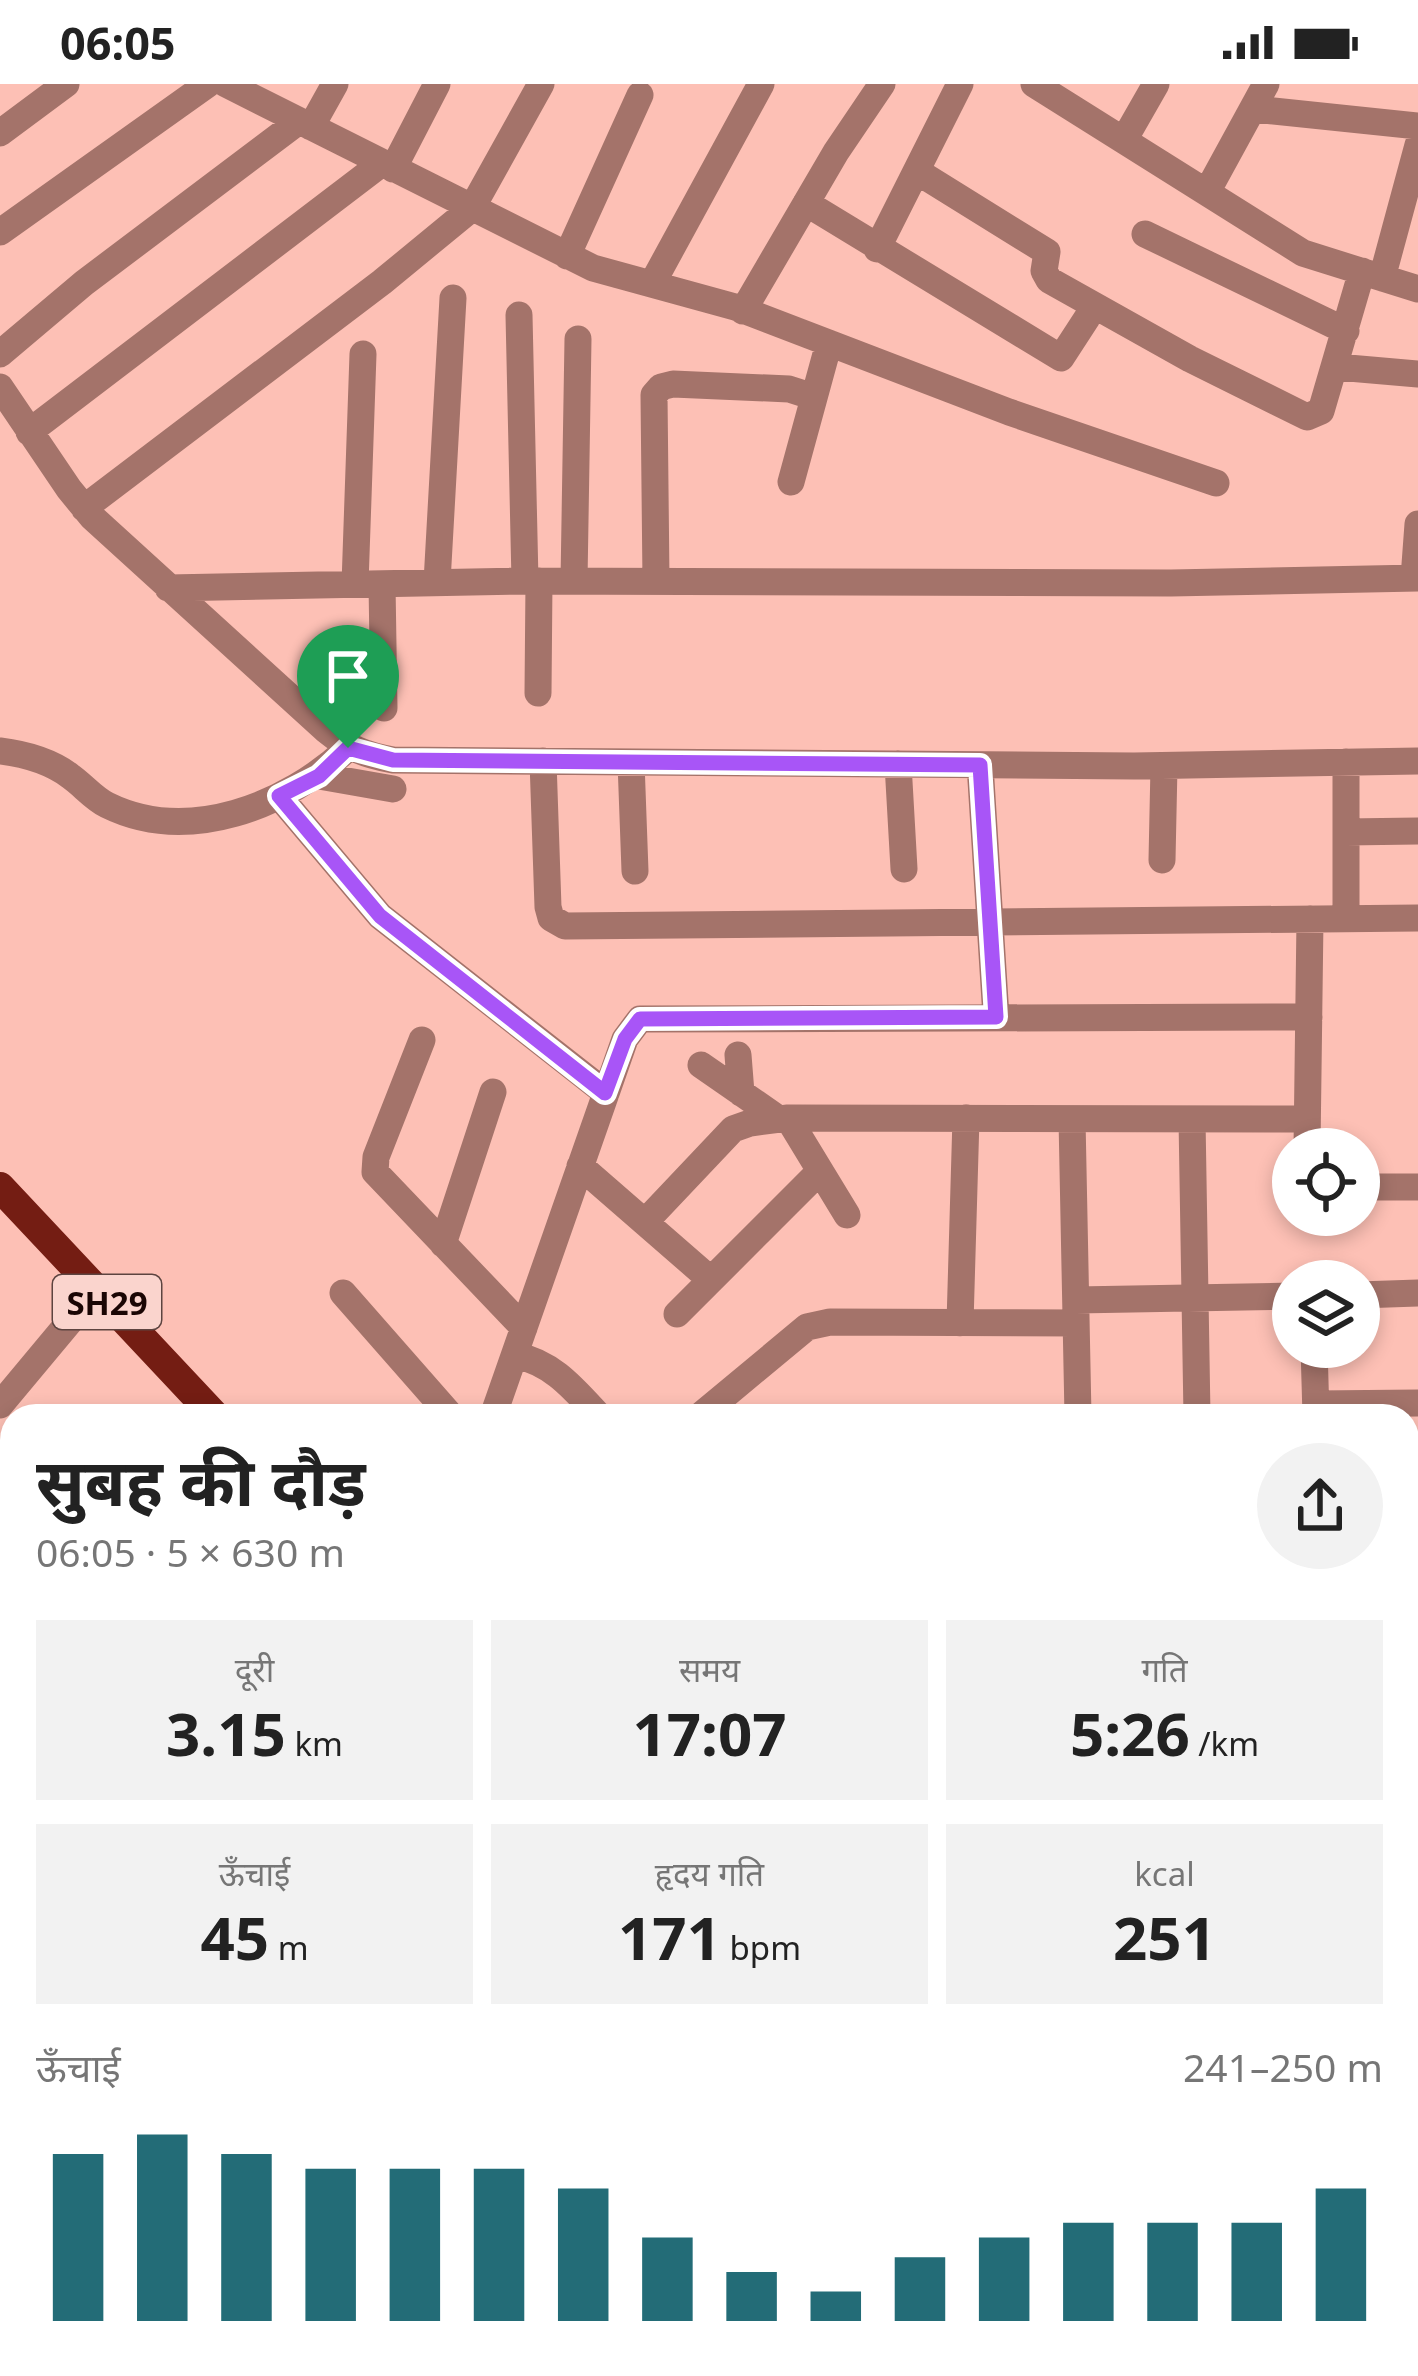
<!DOCTYPE html>
<html lang="hi">
<meta charset="utf-8">
<style>
:root{--surface:#fff;--page:#f2f2f2;--text:#222;--muted:#767676;--accent:#236c77}
body{margin:0;font-family:"Noto Sans","Noto Sans Devanagari",sans-serif;background:var(--page);color:var(--text);height:100vh;display:flex;flex-direction:column;font-size:45px;white-space:nowrap}
*{box-sizing:border-box;margin:0}
p{font-size:39px;color:var(--muted)}
.icon{flex:none;width:66px;height:66px;fill:none;stroke:currentColor;stroke-width:2;stroke-linecap:round;stroke-linejoin:round}
.map{position:relative;flex:1;overflow:hidden}
.sheet{position:absolute;left:0px;top:1320px;width:1419px;height:972px;display:flex;flex-direction:column;background:var(--surface);border-radius:36px 36px 0 0;box-shadow:0 6px 18px #0003}
.sheet>*{flex:none}
.tools{position:absolute;left:1272px;top:1044px;display:grid;gap:24px}
.tools a{display:grid;place-items:center;width:108px;height:108px;border-radius:50%;background:var(--surface);box-shadow:0 6px 18px #0003;font-size:60px}
.pin{position:absolute;display:grid;place-items:center;width:102px;height:102px;color:#fff;margin:-123px -51px;border-radius:50% 50% 50% 0;rotate:-45deg;box-shadow:0 0 12px #0007}
.pin .icon{rotate:45deg}
.round{display:grid;place-items:center;flex:none;width:126px;height:126px;border-radius:63px;background:var(--page)}
.overview{display:flex;align-items:center;justify-content:space-between;height:204px;padding:0 36px}
h1{font-size:66px;font-weight:700;line-height:90px}
.stats{display:grid;grid-template-columns:repeat(3,1fr);gap:18px;height:204px;padding:12px 36px}
.stats div{display:grid;align-content:center;border-radius:0px;background:var(--page);text-align:center}
.stats b{font-size:60px;font-weight:700}
.stats small{font-size:33px;font-weight:400}
.stats p{font-size:33px}
.chart{height:336px;padding:24px 36px}
.chart p{display:flex;justify-content:space-between}
.chart svg{width:100%;height:216px;margin-top:12px;stroke:var(--accent);stroke-width:6}
.status{display:flex;justify-content:space-between;align-items:center;height:84px;padding:0 60px;background:var(--surface);direction:ltr}
.status svg{height:33px;fill:currentColor}
.map>svg:first-child{display:block}
.lines{fill:none;stroke-linecap:round;stroke-linejoin:round}
.minor{stroke:#a4736a;stroke-width:27}
.major{stroke:#741d13;stroke-width:30}
.route-casing{stroke:#fff;stroke-width:24}
.route{stroke:#a855f7;stroke-width:15}
.labels{text-anchor:middle;dominant-baseline:central;stroke-width:9;stroke-linejoin:round;paint-order:stroke}
.shield{fill:#fad4cd;stroke:#5d4440;stroke-width:3}
.shield-label{font-size:33px;font-weight:bold;fill:#1a0604}
</style>
<div class="status"><b>06:05</b><svg viewBox="0 0 49 12"><path d="M0 12V9h3v3zM5 12V6h3v6zM10 12V3h3v9zM15 12V0h3v12zM26 1h20v11H26zM47 4h2v5h-2z"/></svg></div>
<div class="map">
<svg width="1418" height="2292" viewBox="0 0 1418 2292">
<rect width="100%" height="100%" fill="#fdc0b5"/>
<g class="lines">
<path class="minor" d="M226,0L593,184L735,223L1009,328L1216,399
M1034,0L1303,169L1418,205
M1254,25L1418,42
M311,43L335,0
M0,49L66,0
M1124,56L1156,0
M393,85L437,0
M918,88L1047,168L1044,187L1049,196L1190,275L1307,333L1321,327L1362,187
M1207,108L1266,0
M806,119L1061,274L1087,234
M0,148L208,0
M1145,150L1346,247
M877,165L960,0
M567,172L640,11
M1382,194L1418,61
M652,200L761,0
M743,227L836,68L882,0
M519,231L525,497
M0,270L84,199L299,37
M1337,283L1418,290
M0,303L69,405L92,433L326,646C348,664 365,671 393,676L1134,682L1418,677
M29,348L382,79
M791,398L829,259
M84,424L382,198L472,124L541,0
M1414,494L1418,440
M574,497L578,255
M656,497L654,311L661,303L673,300L789,305L814,313
M437,498L453,214
M355,500L363,270
M382,500L384,624
M168,504L525,497L1171,499L1418,494
M538,609L539,497
M0,667C24,670 50,677 70,692C83,701 93,714 107,721C188,761 287,722 348,664
M543,677L548,823L551,834L565,842L1418,834
M631,678L635,787
M898,680L904,785
M980,681L996,933
M319,692L393,705
M279,712L380,832L606,1009
M1346,748L1418,747
M1162,776L1164,682
M1346,834V678
M422,956L376,1073L375,1088L524,1244
M738,971L741,1009
M701,981L779,1035
M788,1034L847,1131
M1072,1035L1078,1332
M1192,1035L1197,1332
M1307,1065L1310,835
M580,1082L711,1196
M1359,1103H1418
M645,1138L733,1045L750,1039L788,1034L1307,1035
M443,1160L493,1008
M343,1209L451,1332
M1359,1211L1418,1209
M1076,1216L1293,1212
M677,1230L820,1087
M960,1239L966,1034
M1314,1263L1316,1332
M515,1271C553,1279 573,1304 599,1332
M1316,1320L1418,1319
M0,1321L96,1206
M493,1332L625,955L640,935L1309,933
M700,1332L807,1243L830,1238L1076,1239
M1407,1636L1418,1638
M0,1661L12,1662
M1407,1766L1418,1769
M0,1810L12,1793
M1407,2191L1418,2194
M268,2280L287,2292
M377,2280L392,2287L399,2280
M506,2280L526,2292
M188,2292L197,2280
M336,2292L347,2280
M463,2292L472,2280
M1108,2292L1111,2280"/>
<path class="major" d="M0,1103L215,1332
M634,2292L641,2280
M661,2292L669,2280"/>
</g>
<g class="lines">
<g class="route-casing">
<path id="route" d="M348,664L393,676L980,681L996,933L640,935L625,955L605,1009L380,832L279,712L319,692Z"/>
</g>
<use href="#route" class="route"/>
</g>
<g class="labels">
<rect class="shield" x="53" y="1191" width="108" height="54" rx="9"/>
<g class="shield-label">
<text x="107" y="1218">SH29</text>
</g>
</g>
</svg>
<div class="tools">
<a><svg class="icon" aria-label="locate" viewBox="0 0 24 24"><circle cx="12" cy="12" r="6"/><path d="M12 2v4M12 18v4M2 12h4M18 12h4"/></svg></a>
<a><svg class="icon" aria-label="layers" viewBox="0 0 24 24"><path d="M12 4l9 5-9 5-9-5zM3 14l9 5 9-5"/></svg></a>
</div>
<div class="pin" style="left:348px;top:664px;background:#1e9e55"><svg class="icon" aria-label="arrive" viewBox="0 0 24 24"><path d="M6 21V4h12l-3 4 3 4H6"/></svg></div>
<section class="sheet">
<div class="overview"><div><h1>सुबह की दौड़</h1><p>06:05 · 5 × 630 m</p></div><a class="round"><svg class="icon" aria-label="share" viewBox="0 0 24 24"><path d="M12 15V3M7 8l5-5 5 5M5 13v7h14v-7"/></svg></a></div>
<div class="stats">
<div><p>दूरी</p><b>3.15<small> km</small></b></div>
<div><p>समय</p><b>17:07</b></div>
<div><p>गति</p><b>5:26<small> /km</small></b></div>
</div>
<div class="stats">
<div><p>ऊँचाई</p><b>45<small> m</small></b></div>
<div><p>हृदय गति</p><b>171<small> bpm</small></b></div>
<div><p>kcal</p><b>251</b></div>
</div>
<div class="chart"><p><span>ऊँचाई</span>241–250 m</p>
<svg viewBox="0 0 160 44" preserveAspectRatio="none"><path d="M5 44V10M15 44V6M25 44V10M35 44V13M45 44V13M55 44V13M65 44V17M75 44V27M85 44V34M95 44V38M105 44V31M115 44V27M125 44V24M135 44V24M145 44V24M155 44V17"/></svg>
</div>
</section>
</div>
